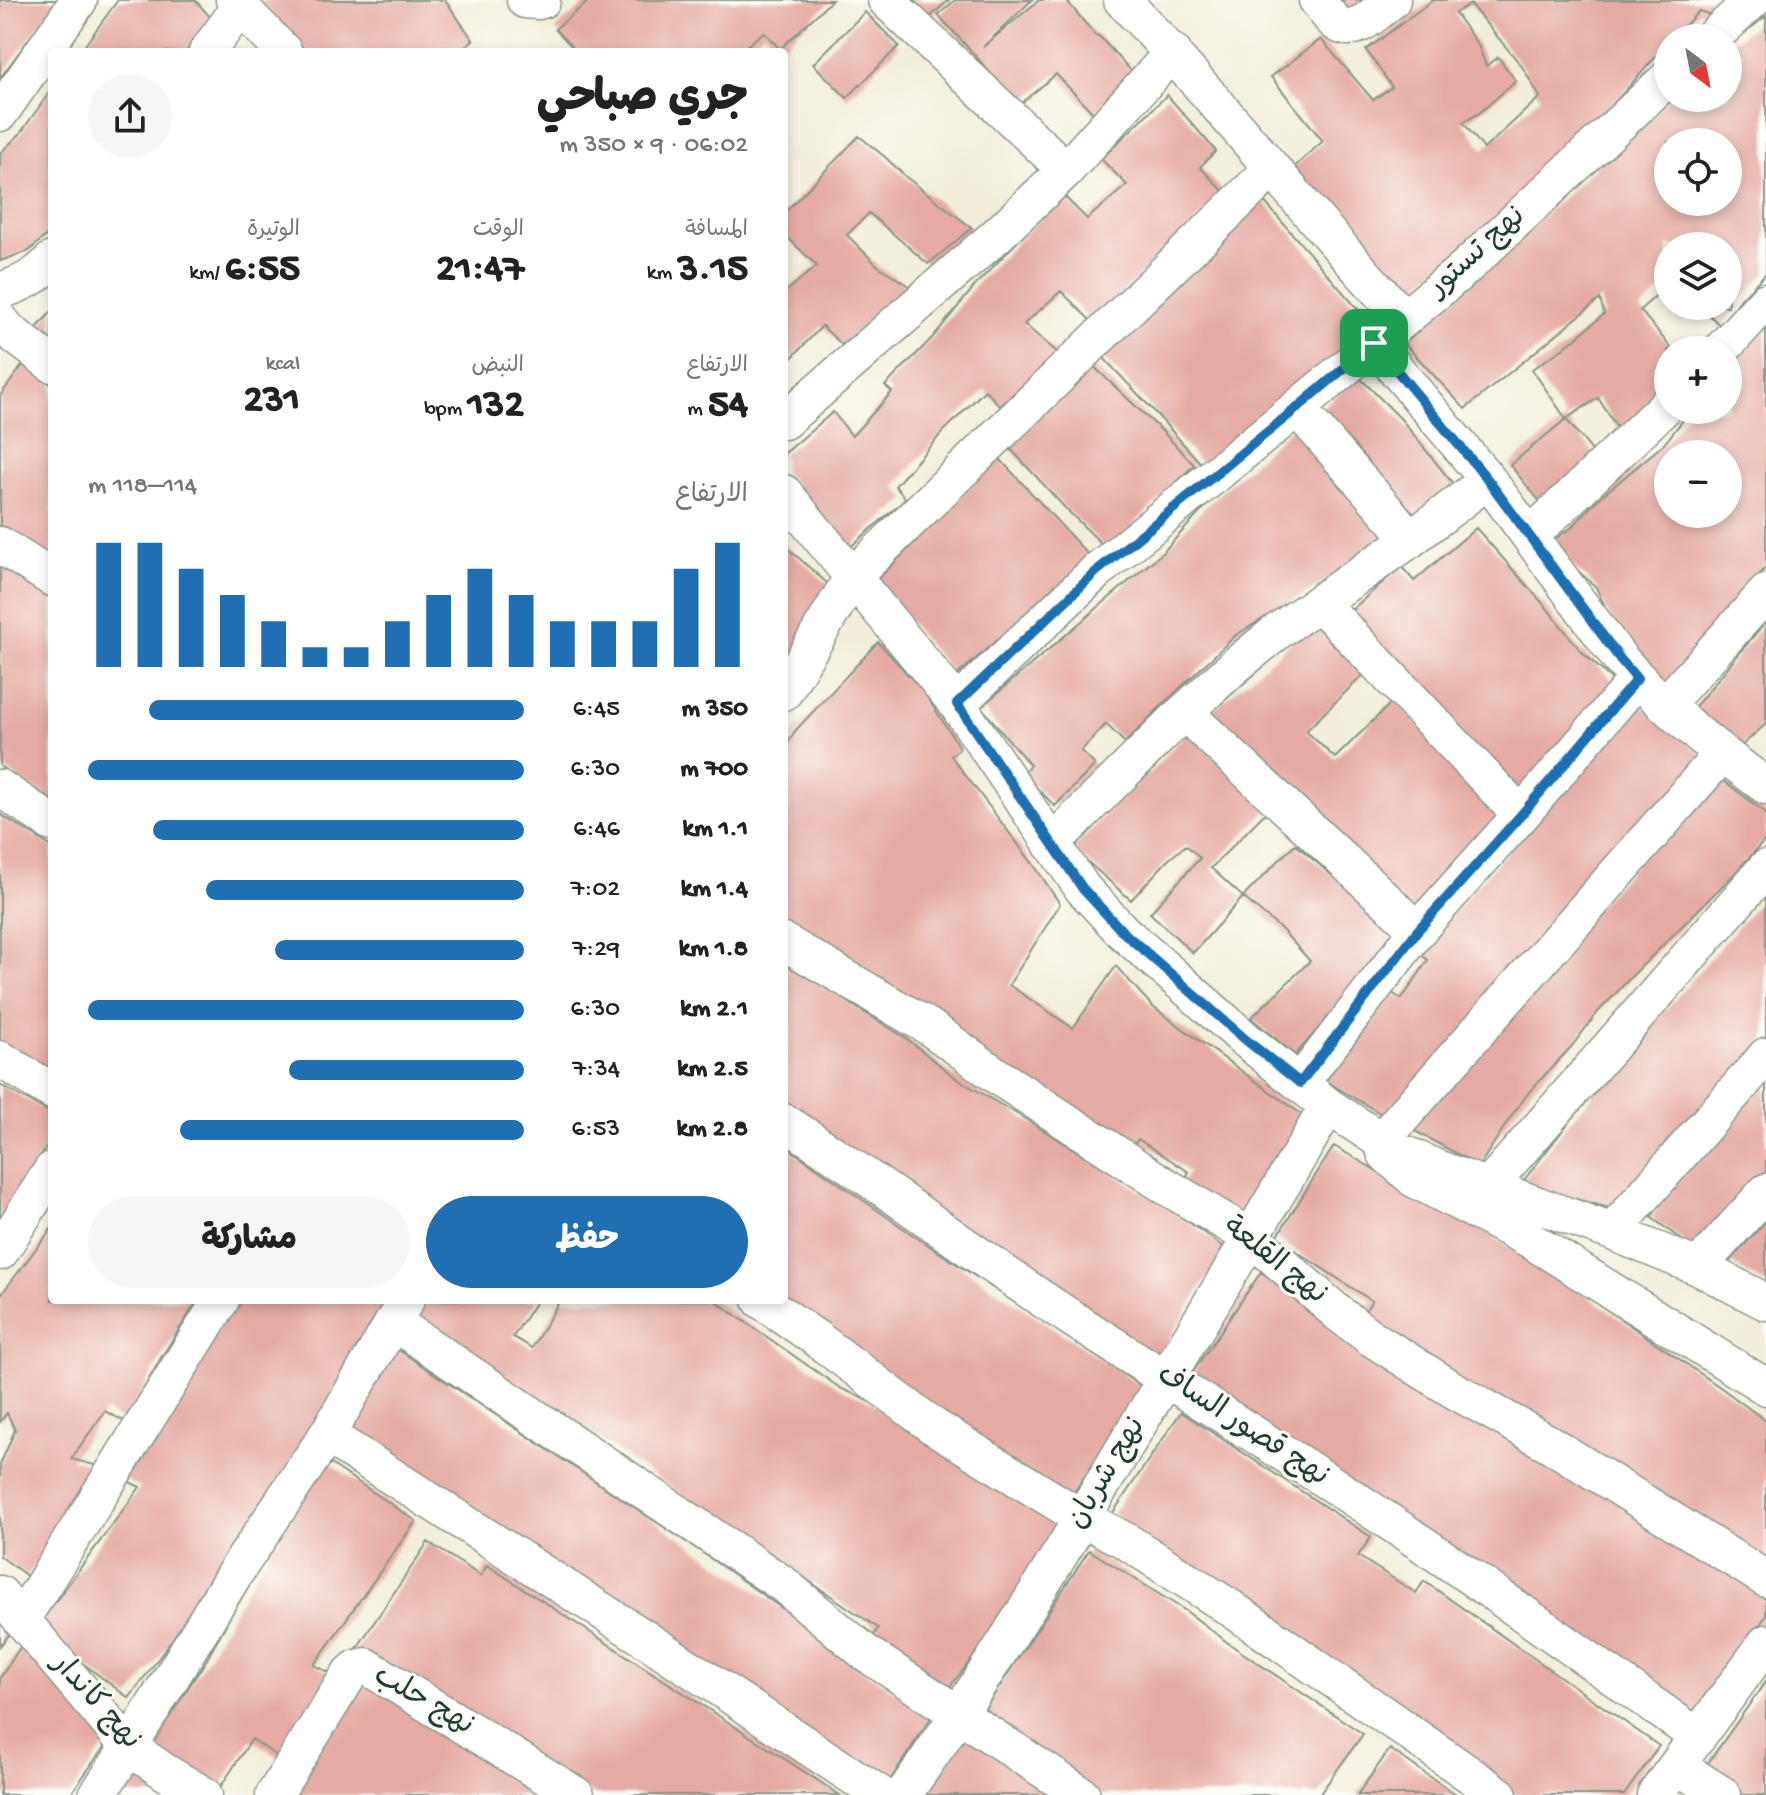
<!DOCTYPE html>
<html lang="ar">
<meta charset="utf-8">
<style>
:root{--surface:#fff;--page:#f6f6f6;--text:#222;--muted:#767676;--accent:#1f6fb2}
body{margin:0;font-family:"Gochi Hand","Playpen Sans Arabic",sans-serif;background:var(--page);color:var(--text);direction:rtl;height:100vh;display:flex;flex-direction:column;font-size:30px;white-space:nowrap}
*{box-sizing:border-box;margin:0}
p{font-size:26px;color:var(--muted)}
.icon{flex:none;width:44px;height:44px;fill:none;stroke:currentColor;stroke-width:2;stroke-linecap:round;stroke-linejoin:round}
.map{position:relative;flex:1;overflow:hidden;direction:ltr}
.sheet{position:absolute;left:48px;top:48px;width:740px;height:1256px;display:flex;flex-direction:column;background:var(--surface);border-radius:8px;box-shadow:0 4px 12px #0003;direction:rtl}
.sheet>*{flex:none}
.needle{width:52px;rotate:148deg}
.tools{position:absolute;left:1654px;top:24px;display:grid;gap:16px}
.tools a{display:grid;place-items:center;width:88px;height:88px;border-radius:50%;background:var(--surface);box-shadow:0 4px 12px #0003;font-size:40px}
.pin{position:absolute;display:grid;place-items:center;width:68px;height:68px;color:#fff;margin:-34px;border-radius:16px;box-shadow:0 4px 12px #0006}
.round{display:grid;place-items:center;flex:none;width:84px;height:84px;border-radius:42px;background:var(--page)}
.overview{display:flex;align-items:center;justify-content:space-between;height:136px;padding:0 40px}
h1{font-size:44px;font-weight:800;line-height:60px}
.stats{display:grid;grid-template-columns:repeat(3,1fr);gap:12px;height:136px;padding:8px 40px}
.stats div{display:grid;align-content:center}
.stats b{font-size:40px;font-weight:800}
.stats small{font-size:22px;font-weight:400}
.stats p{font-size:22px}
.chart{height:224px;padding:16px 40px}
.chart p{display:flex;justify-content:space-between}
.chart svg{width:100%;height:144px;margin-top:8px;stroke:var(--accent);stroke-width:6}
.button{display:flex;gap:16px;margin-top:auto;padding:16px 40px}
.button a{flex:1;height:92px;border-radius:48px;background:var(--accent);color:#fff;font-size:32px;font-weight:800;line-height:92px;text-align:center}
.button a+a{background:var(--page);color:var(--text)}
ul{padding:0 40px;list-style:none;font-size:26px}
li{display:grid;grid-template-columns:128px 96px 1fr;align-items:center;height:60px}
li i{height:20px;border-radius:10px;background:var(--accent)}
.map>svg:first-child{display:block}
.building{fill:#e5aaa3;fill-rule:evenodd}
.lines{fill:none;stroke-linecap:round;stroke-linejoin:round}
.street-casing{stroke:#899688;stroke-width:39}
.street{stroke:#fff;stroke-width:36}
.route-casing{stroke:#fff;stroke-width:16}
.route{stroke:#1f6fb2;stroke-width:10}
.labels{text-anchor:middle;dominant-baseline:central;stroke-width:6;stroke-linejoin:round;paint-order:stroke}
.street-label{font-size:30px;fill:#1f3d34;stroke:#fdfcf7}
</style>
<div class="map">
<svg width="1766" height="1795" viewBox="0 0 1766 1795">
<rect width="100%" height="100%" fill="#fdfcf7"/>
<filter id="ink" filterUnits="userSpaceOnUse"><feTurbulence type="fractalNoise" baseFrequency=".0125" numOctaves="2"/><feDisplacementMap in="SourceGraphic" scale="16" xChannelSelector="R" yChannelSelector="G"/><feConvolveMatrix kernelMatrix="1 2 1 2 8 2 1 2 1" color-interpolation-filters="sRGB"/></filter>
<filter id="wash" filterUnits="userSpaceOnUse"><feTurbulence type="fractalNoise" baseFrequency=".006" numOctaves="4" result="noise"/><feDisplacementMap in="SourceGraphic" scale="32" xChannelSelector="R" yChannelSelector="G"/><feGaussianBlur stdDeviation="1.8" result="paint"/><feColorMatrix in="noise" values="0 0 0 0 0 0 0 0 0 0 0 0 0 0 0 0 0 1.4 0 .05"/><feComposite in="paint" operator="in"/></filter>
<g filter="url(#wash)">
<rect width="100%" height="100%" fill="#f3eedb"/>
<g id="blocks">
<path class="building" d="M0,0H58L0,78Z
M118,0H195L212,19L186,52H80Z
M259,0H445L473,40L459,52H307Z
M590,0H832L780,49L764,32L739,52H577L555,29Z
M900,0H949L922,24Z
M955,0H1032L983,47L1039,0H1066L1096,36L1098,35L1135,75L1094,114L1056,74L1018,106L974,54L938,15Z
M1327,0H1366L1341,18Z
M1433,0H1727L1711,15L1699,11L1673,38H1668V43L1618,99L1562,154L1475,249L1467,241L1406,296L1291,170L1323,141L1271,77L1321,39L1373,100L1392,87L1366,50ZM1470,4L1521,65L1540,97L1484,149L1463,122L1478,114L1516,81L1498,57L1486,66L1478,45L1455,13Z
M865,12L899,46L847,98L813,64Z
M1766,16V273L1741,299L1721,327L1701,306H1728V246H1668V293L1665,287L1640,310L1673,350H1668V389L1623,437L1598,398L1566,419L1532,369L1564,348L1604,314L1600,299L1465,409L1404,343L1454,299L1670,98H1728V46ZM1668,142H1728V202H1668Z
M52,89V230L29,251L0,261V153L19,135Z
M1167,95L1216,151L1200,167L1225,193L1092,322L1061,291L1024,324L1058,353L1000,406L985,390L940,435L895,486L906,499L849,548L784,472V454L833,412L852,436L892,392L885,386L933,337L979,281L1063,195L1087,219L1127,185L1101,159Z
M859,136L885,157L906,177L972,228L928,264L869,213L847,235L878,266L912,288L842,345L822,326L784,366V289L786,291L817,266L784,234V213Z
M1262,199L1369,322L1312,375L1204,467L1151,408L1099,353Z
M52,311V354L28,338Z
M1766,326V567L1667,684L1618,636L1596,587L1548,544L1572,527L1596,501L1664,444L1691,410H1728V368ZM1668,454H1728V514H1668Z
M25,362L52,385V570L0,536V396Z
M1090,363L1163,432L1194,465L1108,550L1066,509L1007,445Z
M1358,376L1401,419L1458,490L1408,523L1311,418Z
M1566,419L1598,458L1542,504L1510,465Z
M1300,420L1400,536L1236,635L1163,704L1125,743L1106,724L1081,751L1095,765L1055,806L1022,774L1030,765L981,707L1162,553L1208,504Z
M999,458L1092,559L1046,597L955,677L876,581Z
M1476,528L1546,607L1581,651L1620,687L1515,795L1347,614L1401,566L1414,581Z
M784,545L828,584L784,673Z
M0,562L52,594V800L0,766Z
M1766,621V724L1739,748L1693,709Z
M1313,623L1363,675L1306,731L1335,758L1395,699L1510,816L1418,918L1211,712Z
M878,642L924,692L960,748L951,756L1036,868L1060,904L1009,985L1073,1028L1116,966L1153,1007L1308,1119L1238,1224L1180,1186L1189,1172L1138,1139L1129,1152L784,928V750L795,731Z
M1637,702L1706,758L1393,1121L1326,1081L1357,1032L1390,992L1402,999L1428,960L1422,955L1449,918Z
M1189,730L1267,811L1211,868L1243,897L1193,953L1150,913L1200,858L1186,845L1167,861L1131,900L1073,849L1115,804L1149,774Z
M1716,775L1766,813V839L1733,875L1633,975L1598,1012L1571,1047L1530,1091L1512,1115L1479,1166L1402,1124Z
M0,814L52,847V1076L0,1045Z
M1295,844L1402,935L1295,1055L1251,1018L1310,961L1283,931L1243,897Z
M1766,894V1039L1718,1096L1640,1182L1609,1208L1521,1184L1570,1121Z
M784,955L854,1006L906,1038L957,1079L1022,1117L1173,1211L1225,1248L1156,1361L784,1110Z
M1766,1078V1172L1699,1253L1651,1217L1695,1160Z
M0,1085L52,1114V1138L0,1221Z
M784,1145L913,1235L1141,1386L1097,1459L1066,1503L784,1300Z
M1334,1146L1401,1185L1475,1225L1587,1296L1720,1387L1766,1421V1570L1357,1322L1372,1301L1276,1238Z
M1766,1221V1285L1729,1262Z
M52,1228V1300H198L162,1356L125,1422L105,1411L71,1459L102,1467L73,1513L27,1576L0,1556V1465L15,1430L7,1413L0,1422V1296Z
M1261,1272L1345,1328L1721,1567L1766,1599V1616L1694,1719L1189,1378Z
M230,1300H389L357,1363L197,1606L129,1698L77,1659L42,1620L140,1487L123,1479Z
M426,1300H537L513,1337L532,1348L560,1300H714L840,1388L875,1404L1059,1520L1016,1594L984,1643L942,1697L869,1645L878,1628L547,1403L507,1384L413,1320Z
M397,1349L700,1551L790,1614L854,1665L932,1716L884,1789L342,1429Z
M1181,1412L1371,1537L1358,1556L1416,1593L1424,1581L1659,1746L1624,1795H1516L1112,1514Z
M325,1460L416,1521L314,1665L337,1677L284,1761L252,1739L219,1789L151,1745L207,1659L231,1615Z
M428,1542L481,1576L487,1565L840,1795H595L355,1651Z
M1089,1550L1186,1611L1231,1645L1363,1734L1319,1795H1099L982,1713Z
M0,1607L16,1626L0,1646Z
M25,1640L109,1740L70,1795H0V1678Z
M363,1674L545,1795H291Z
M1766,1681V1795H1735L1701,1773Z
M968,1733L1060,1795H924Z
M1390,1749L1423,1772L1457,1795H1357Z
M129,1767L174,1795H112Z"/>
</g>
</g>
<g filter="url(#ink)">
<use href="#blocks" fill-opacity="0" stroke="#899688" stroke-width="2"/>
<g class="lines">
<g class="street-casing">
<path id="street" d="M234,0L284,52
M525,0L538,1L542,0
M886,0L1066,170
M1122,0C1221,102 1307,215 1404,318
M1317,0C1324,8 1331,21 1340,25C1357,34 1379,10 1392,0
M1712,38L1753,0
M207,52L240,7
M0,113L79,0
M0,291C21,284 37,277 52,260
M0,320L9,331L52,364
M1374,343L1488,480L1620,659C1663,708 1714,748 1766,786
M1721,350L1766,301
M1297,408L1411,539
M784,421L996,236L1066,170L1173,52
M784,493L957,704L1083,889L1123,932L1246,1040L1328,1106L1392,1148L1439,1169L1612,1232L1698,1267L1766,1302
M1530,536L1668,404
M0,545L52,578
M1320,603L1521,815
M784,692L853,576L1272,169
M957,704L1098,570L1297,408L1465,268L1668,78
M1665,705L1766,593
M1184,712L1418,930
M1722,754L1381,1141L1386,1154L1414,1179L1527,1238L1766,1387
M0,788L52,823
M1051,844L1184,712L1236,665L1278,631L1411,539L1488,480
M784,942L929,1027L1000,1078L1164,1185L1252,1238L1338,1313L1370,1337L1452,1389L1550,1444L1766,1579
M0,1059L52,1091
M1300,1083L1418,930L1521,815L1637,679
M784,1122C878,1181 966,1249 1059,1310C1167,1381 1277,1447 1385,1519C1491,1589 1594,1663 1698,1737
M1487,1188L1766,868
M1612,1232L1766,1056
M0,1252L52,1170
M1698,1267L1766,1192
M761,1300L817,1339L933,1426L1082,1518L1126,1541L1232,1609L1499,1795
M393,1322L783,1584L867,1654L1082,1795
M327,1435L641,1636L881,1795
M0,1594L129,1747L165,1772L204,1795
M21,1620L221,1300
M1677,1766L1723,1795
M97,1795L129,1747L233,1576L327,1435L406,1300
M274,1795L349,1675L357,1668L366,1666L576,1795
M903,1795C988,1675 1064,1549 1139,1423C1203,1317 1267,1212 1328,1106
M1655,1795L1766,1643"/>
</g>
<use href="#street" class="street"/>
</g>
</g>
<g class="lines" filter="url(#ink)">
<g class="route-casing">
<path id="route" d="M1374,343L1488,480L1620,659L1637,679L1521,815L1418,930L1300,1083L1246,1040L1123,932L1083,889L957,704L1098,570L1297,408Z"/>
</g>
<use href="#route" class="route"/>
</g>
<g class="labels">
<g class="street-label">
<text transform="translate(1478 253) rotate(-42)">نهج تستور</text>
<text transform="translate(1274 1262) rotate(38)">نهج القلعة</text>
<text transform="translate(1242 1427) rotate(33)">نهج قصور الساف</text>
<text transform="translate(1108 1474) rotate(-59)">نهج شربان</text>
<text transform="translate(423 1702) rotate(30)">نهج حلب</text>
<text transform="translate(95 1703) rotate(48)">نهج كاندار</text>
</g>
</g>
</svg>
<div class="tools">
<a><svg class="needle" viewBox="-14 -14 28 28"><path d="M0-13l5 13h-10z" fill="#e53935"/><path d="M0 13l5-13h-10z" fill="#767676"/></svg></a>
<a><svg class="icon" aria-label="locate" viewBox="0 0 24 24"><circle cx="12" cy="12" r="6"/><path d="M12 2v4M12 18v4M2 12h4M18 12h4"/></svg></a>
<a><svg class="icon" aria-label="layers" viewBox="0 0 24 24"><path d="M12 4l9 5-9 5-9-5zM3 14l9 5 9-5"/></svg></a>
<a>+</a>
<a>−</a>
</div>
<div class="pin" style="left:1374px;top:343px;background:#1e9e55"><svg class="icon" aria-label="arrive" viewBox="0 0 24 24"><path d="M6 21V4h12l-3 4 3 4H6"/></svg></div>
<section class="sheet">
<div class="overview"><div><h1>جري صباحي</h1><p>06:02 · 9 × 350 m</p></div><a class="round"><svg class="icon" aria-label="share" viewBox="0 0 24 24"><path d="M12 15V3M7 8l5-5 5 5M5 13v7h14v-7"/></svg></a></div>
<div class="stats">
<div><p>المسافة</p><b>3.15<small> km</small></b></div>
<div><p>الوقت</p><b>21:47</b></div>
<div><p>الوتيرة</p><b>6:55<small> /km</small></b></div>
</div>
<div class="stats">
<div><p>الارتفاع</p><b>54<small> m</small></b></div>
<div><p>النبض</p><b>132<small> bpm</small></b></div>
<div><p>kcal</p><b>231</b></div>
</div>
<div class="chart"><p><span>الارتفاع</span>114–118 m</p>
<svg viewBox="0 0 160 44" preserveAspectRatio="none"><path d="M5 44V6M15 44V6M25 44V14M35 44V22M45 44V30M55 44V38M65 44V38M75 44V30M85 44V22M95 44V14M105 44V22M115 44V30M125 44V30M135 44V30M145 44V14M155 44V6"/></svg>
</div>
<ul>
<li><b>350 m</b>6:45<i style="width:86%"></i></li>
<li><b>700 m</b>6:30<i style="width:100%"></i></li>
<li><b>1.1 km</b>6:46<i style="width:85%"></i></li>
<li><b>1.4 km</b>7:02<i style="width:73%"></i></li>
<li><b>1.8 km</b>7:29<i style="width:57%"></i></li>
<li><b>2.1 km</b>6:30<i style="width:100%"></i></li>
<li><b>2.5 km</b>7:34<i style="width:54%"></i></li>
<li><b>2.8 km</b>6:53<i style="width:79%"></i></li>
</ul>
<div class="button"><a>حفظ</a><a>مشاركة</a></div>
</section>
</div>
